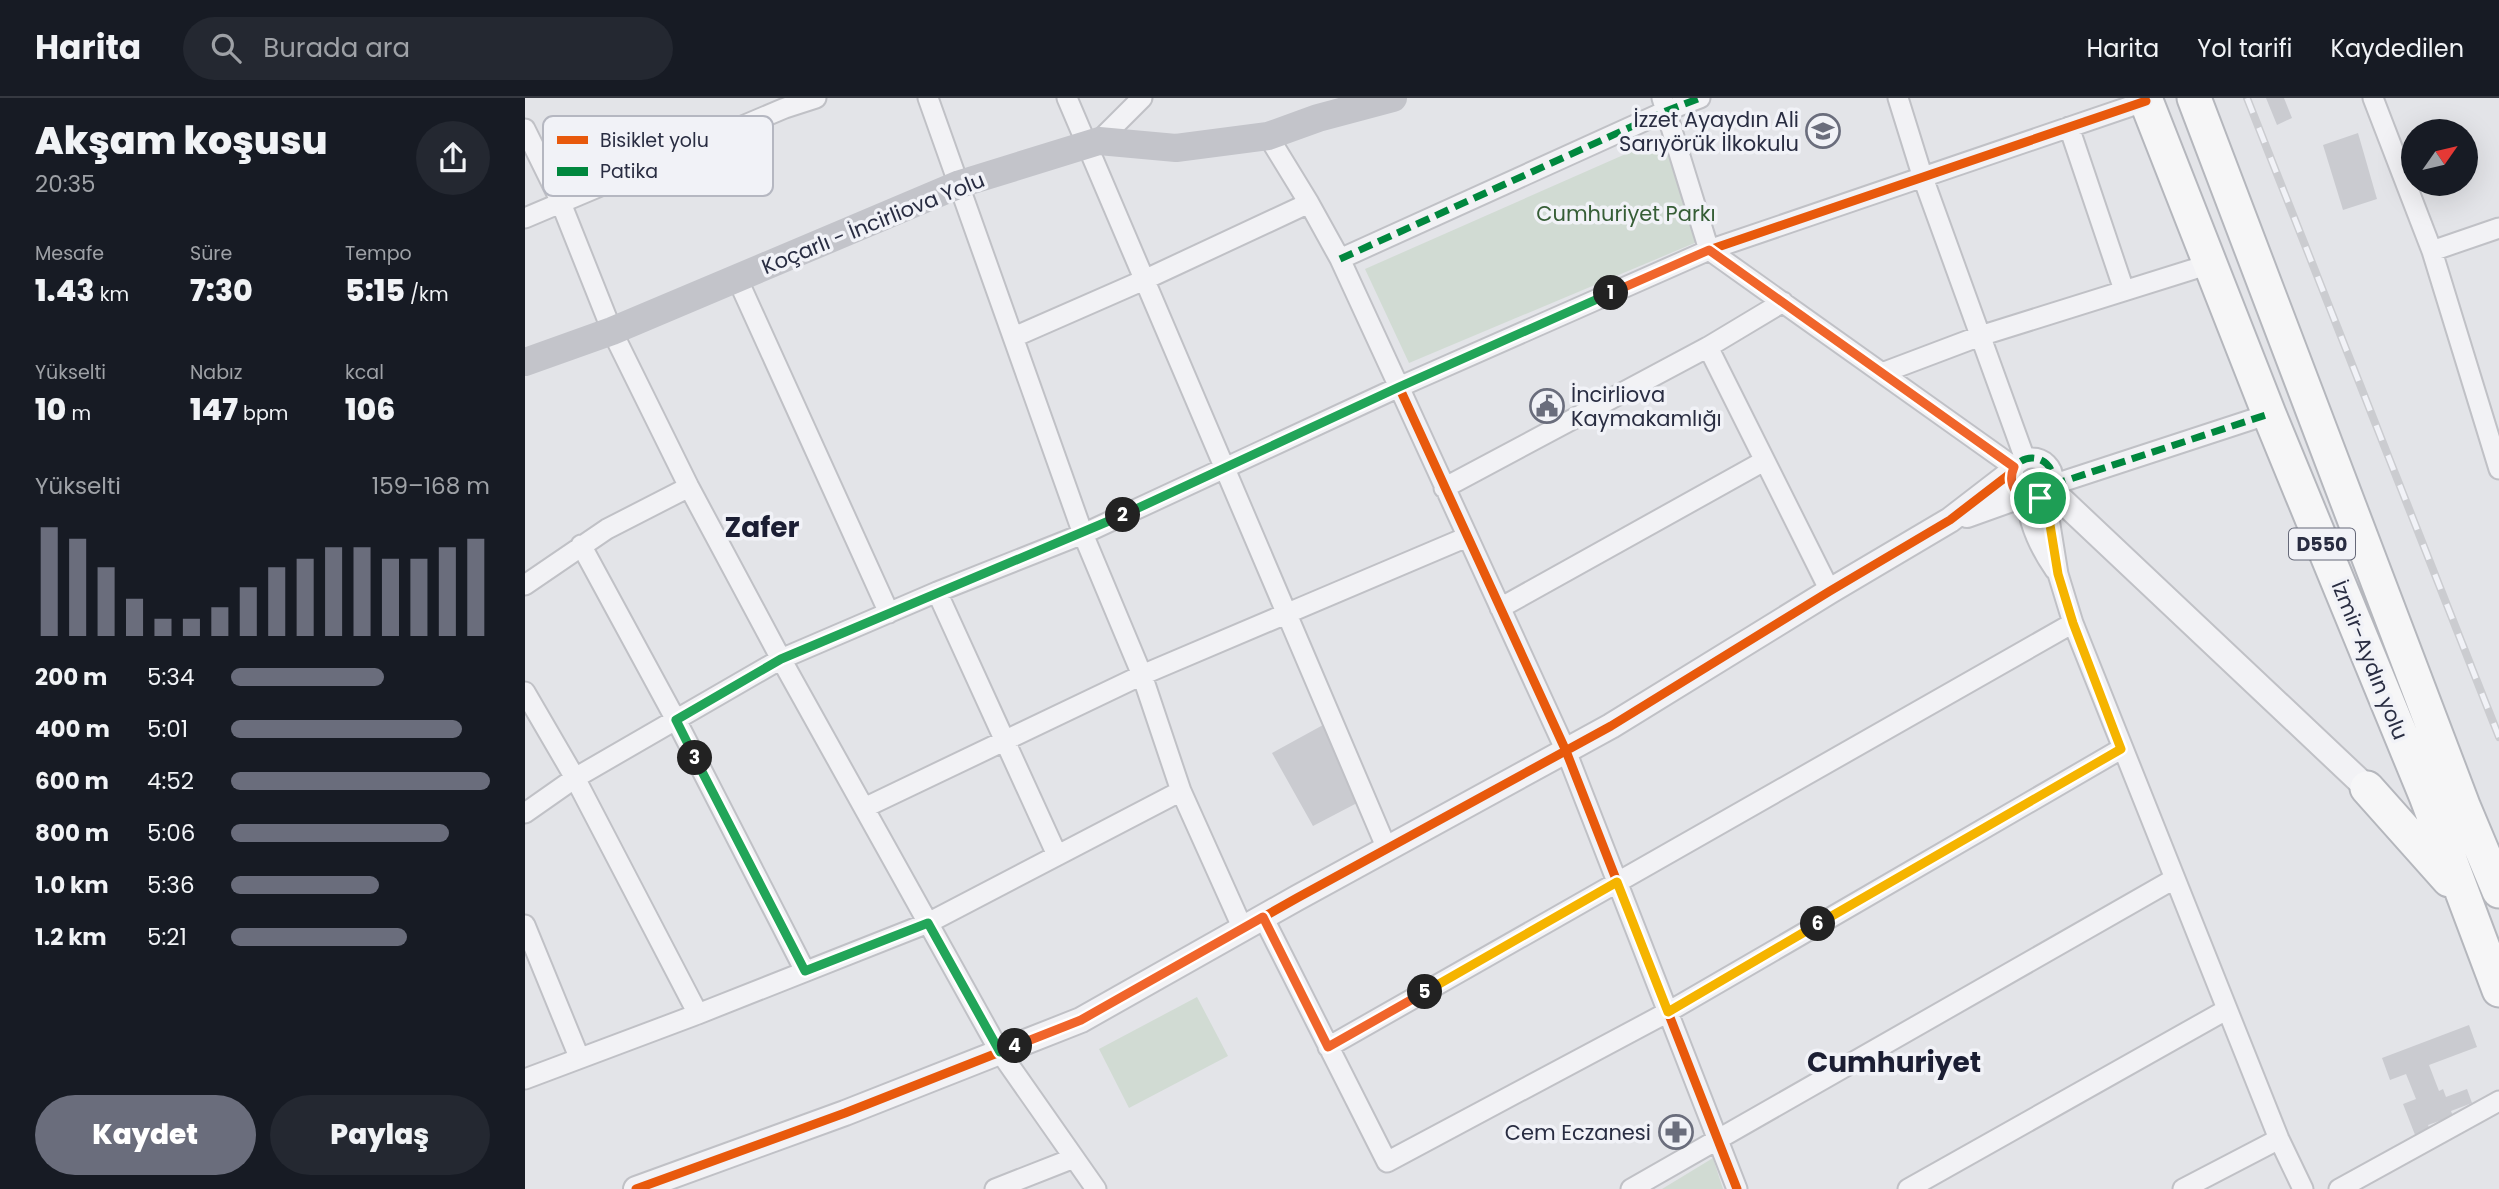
<!DOCTYPE html>
<html lang="tr">
<meta charset="utf-8">
<style>
:root{--surface:#171b24;--page:#242831;--text:#f1f3f6;--muted:#9ea1a6;--line:#363941;--accent:#6a6d7c}
body{margin:0;font-family:Poppins,sans-serif;background:var(--page);color:var(--text);height:100vh;display:flex;flex-direction:column;font-size:26px;white-space:nowrap}
*{box-sizing:border-box;margin:0}
p{font-size:23px;color:var(--muted)}
.icon{flex:none;width:38px;height:38px;fill:none;stroke:currentColor;stroke-width:2;stroke-linecap:round;stroke-linejoin:round}
.map{position:relative;flex:1;overflow:hidden}
.drawer{display:flex;flex-direction:column;background:var(--surface);width:525px}
.drawer>*{flex:none}
.needle{width:46px;rotate:56deg}
.tools{position:absolute;left:1876px;top:21px;display:grid;gap:14px}
.tools a{display:grid;place-items:center;width:77px;height:77px;border-radius:50%;background:var(--surface);box-shadow:0 7px 28px #0002;font-size:35px}
.pin{position:absolute;display:grid;place-items:center;width:60px;height:60px;color:#fff;margin:-30px;border:4px solid #fff;border-radius:50%;box-shadow:0 2px 7px #0007}
.km{position:absolute;width:35px;height:35px;margin:-18px;border-radius:50%;background:#222;color:#fff;font-size:19px;line-height:35px;text-align:center}
.round{display:grid;place-items:center;flex:none;width:74px;height:74px;border-radius:37px;background:var(--page)}
.head{display:flex;align-items:center;justify-content:space-between;height:119px;padding:0 35px}
h1{font-size:38px;font-weight:800;line-height:52px}
.metrics{display:grid;grid-template-columns:repeat(3,1fr);gap:10px;height:119px;padding:7px 35px}
.metrics div{display:grid;align-content:center}
.metrics b{font-size:30px;font-weight:800}
.metrics small{font-size:19px;font-weight:400}
.metrics p{font-size:19px}
.chart{height:196px;padding:14px 35px}
.chart p{display:flex;justify-content:space-between}
.chart svg{width:100%;height:126px;margin-top:7px;stroke:var(--accent);stroke-width:6}
.cta{display:flex;gap:14px;margin-top:auto;padding:14px 35px}
.cta a{flex:1;height:80px;border-radius:42px;background:var(--accent);color:#fff;font-size:28px;font-weight:800;line-height:80px;text-align:center}
.cta a+a{background:var(--page);color:var(--text)}
ul{padding:0 35px;list-style:none;font-size:23px}
li{display:grid;grid-template-columns:112px 84px 1fr;align-items:center;height:52px}
li i{height:18px;border-radius:9px;background:var(--accent)}
header{display:flex;align-items:center;gap:42px;box-sizing:border-box;height:98px;padding:0 35px;background:var(--surface);border-bottom:2px solid var(--line)}
header strong{font-size:33px}
nav{display:flex;gap:38px;margin-inline-start:auto;font-size:24px}
.search{width:490px;height:63px;background:var(--page);display:flex;align-items:center;gap:18px;box-sizing:border-box;padding:0 24px;border-radius:38px;color:var(--muted);font-size:26px}
main{display:flex;flex:1;min-height:0}
.map>svg:first-child{display:block}
.green{fill:#d1dbd3}
.building{fill:#cacbd0}
.lines{fill:none;stroke-linecap:round;stroke-linejoin:round}
.minor-casing{stroke:#c0c1c6;stroke-width:23}
.tertiary-casing{stroke:#c0c1c6;stroke-width:28}
.trunk-casing{stroke:#b5b7bd;stroke-width:37}
.minor{stroke:#f2f2f5;stroke-width:19}
.tertiary{stroke:#f2f2f5;stroke-width:24}
.secondary{stroke:#c3c4ca;stroke-width:28}
.trunk{stroke:#f6f6f7;stroke-width:33}
.rail-casing{stroke:#cbccd0;stroke-width:8}
.rail{stroke:#f1f2f7;stroke-width:5;stroke-dasharray:16;stroke-linecap:butt}
.quiet{stroke:#00873e;stroke-width:7;stroke-dasharray:14 7;stroke-linecap:butt}
.cycleway-casing{stroke:#f1f2f7;stroke-width:13}
.cycleway{stroke:#e8590c;stroke-width:9}
.split-1-casing{stroke:#fff;stroke-width:14}
.split-2-casing{stroke:#fff;stroke-width:14}
.split-3-casing{stroke:#fff;stroke-width:14}
.split-4-casing{stroke:#fff;stroke-width:14}
.split-5-casing{stroke:#fff;stroke-width:14}
.split-6-casing{stroke:#fff;stroke-width:14}
.split-7-casing{stroke:#fff;stroke-width:14}
.split-1{stroke:#f0652b;stroke-width:9}
.split-2{stroke:#22a559;stroke-width:9}
.split-3{stroke:#22a559;stroke-width:9}
.split-4{stroke:#22a559;stroke-width:9}
.split-5{stroke:#f0652b;stroke-width:9}
.split-6{stroke:#f5b400;stroke-width:9}
.split-7{stroke:#f5b400;stroke-width:9}
.labels{text-anchor:middle;dominant-baseline:central;stroke-width:7;stroke-linejoin:round;paint-order:stroke}
.shield{fill:#f1f2f7;stroke:#656878;stroke-width:2}
.shield-label{font-size:19px;font-weight:bold;fill:#292d42}
.poi-label{font-size:21px;fill:#292d42;stroke:#f1f2f7;text-anchor:end}
.park-label{font-size:21px;fill:#365e36;stroke:#f1f2f7}
.street-label{font-size:21px;fill:#292d42;stroke:#f1f2f7}
.district-label{font-size:28px;font-weight:bold;fill:#1b1e33;stroke:#f1f2f7}
.key{fill:#f1f2f7;stroke:#b5b7c1;stroke-width:2}
.key-label{font-size:19px;fill:#292d42}
</style>
<header>
<strong>Harita</strong>
<div class="search"><svg class="icon" aria-label="search" viewBox="0 0 24 24"><circle cx="10" cy="10" r="6"/><path d="M15 15l6 6"/></svg>Burada ara</div>
<nav><a>Harita</a><a>Yol tarifi</a><a>Kaydedilen</a></nav>
</header>
<main>
<section class="drawer">
<div class="head"><div><h1>Akşam koşusu</h1><p>20:35</p></div><a class="round"><svg class="icon" aria-label="share" viewBox="0 0 24 24"><path d="M12 15V3M7 8l5-5 5 5M5 13v7h14v-7"/></svg></a></div>
<div class="metrics">
<div><p>Mesafe</p><b>1.43<small> km</small></b></div>
<div><p>Süre</p><b>7:30</b></div>
<div><p>Tempo</p><b>5:15<small> /km</small></b></div>
</div>
<div class="metrics">
<div><p>Yükselti</p><b>10<small> m</small></b></div>
<div><p>Nabız</p><b>147<small> bpm</small></b></div>
<div><p>kcal</p><b>106</b></div>
</div>
<div class="chart"><p><span>Yükselti</span>159–168 m</p>
<svg viewBox="0 0 160 44" preserveAspectRatio="none"><path d="M5 44V6M15 44V10M25 44V20M35 44V31M45 44V38M55 44V38M65 44V34M75 44V27M85 44V20M95 44V17M105 44V13M115 44V13M125 44V17M135 44V17M145 44V13M155 44V10"/></svg>
</div>
<ul>
<li><b>200 m</b>5:34<i style="width:59%"></i></li>
<li><b>400 m</b>5:01<i style="width:89%"></i></li>
<li><b>600 m</b>4:52<i style="width:100%"></i></li>
<li><b>800 m</b>5:06<i style="width:84%"></i></li>
<li><b>1.0 km</b>5:36<i style="width:57%"></i></li>
<li><b>1.2 km</b>5:21<i style="width:68%"></i></li>
</ul>
<div class="cta"><a>Kaydet</a><a>Paylaş</a></div>
</section>
<div class="map">
<svg width="1974" height="1091" viewBox="0 0 1974 1091">
<rect width="100%" height="100%" fill="#e3e4e8"/>
<path class="green" d="M1137,40L1172,144L884,265L840,171Z
M672,899L703,958L604,1010L574,951Z
M1188,1060L1198,1091H1137Z"/>
<path class="building" d="M1741,0H1759L1767,20L1752,27Z
M1833,35L1852,101L1818,112L1798,47Z
M798,627L832,705L788,728L747,655Z
M1944,927L1952,949L1904,967L1914,993L1918,991L1921,999L1942,991L1947,1005L1926,1013L1928,1018L1903,1027L1906,1034L1892,1042L1878,1006L1891,1001L1881,976L1865,982L1857,960Z"/>
<g class="lines">
<g class="minor-casing">
<path id="minor" d="M403,0L558,436L617,577L656,693L718,831
M542,0L862,751
M1137,0L1184,152L1489,369
M1373,0L1397,77L1500,361
M1848,0L1907,153L1974,371
M1544,29L1599,192
M0,31L34,100L87,233L164,389L256,561L475,954L571,1091
M574,43L617,0
M0,120L260,10L291,0
M1907,153L1974,130
M815,161L1141,13L1175,0
M212,180L364,515
M489,239L619,182L784,105
M1183,249L1305,493
M1357,275L1455,238L1685,166
M1486 381a21 21 0 1 1 42 0a21 21 0 1 1-42 0Z
M1527,387L1744,316
M919,390L1183,249L1258,204
M1520,396L1533,476L1548,525L1754,1041L1778,1091
M1501,401C1505,429 1515,450 1530,472
M56,447L151,622L280,873
M0,487L82,431L164,389
M412,494L532,757
M975,510L1239,363
M0,594L50,680L173,916
M339,710L617,577L942,439
M0,715L50,680L256,561L412,494L558,436L874,289L815,161L784,105L743,38
M738,819L862,1064L1143,914L1596,651
M0,827L54,959
M803,949L1548,525
M0,981L173,916L403,825L656,693
M470,1091L549,1060
M1106,1091L1649,781
M1212,1091L1041,653L874,289L1184,152L1621,3
M1383,1091L1701,912
M1658,1091L1754,1041
M1814,1091L1974,1003"/>
</g>
<g class="tertiary-casing">
<path id="tertiary" d="M1525,391L1842,690
M1442,417L1495,398
M111,1091L320,1015L556,922L772,800L1086,628L1305,493L1425,422L1486,375"/>
</g>
<g class="trunk-casing">
<path id="trunk" d="M1620,0L1744,316L1901,698L1974,892
M1669,0L1939,710L1974,793
M1842,690L1924,782"/>
</g>
<use href="#minor" class="minor"/>
<use href="#tertiary" class="tertiary"/>
<path class="secondary" d="M0,264L87,233L435,86L574,43L651,50L743,38L793,20L868,0"/>
<use href="#trunk" class="trunk"/>
<g class="rail-casing">
<path id="rail" d="M1722,0L1974,639"/>
</g>
<use href="#rail" class="rail"/>
<path class="quiet" d="M815,161L1141,13L1175,0
M1486 381a21 21 0 1 1 42 0a21 21 0 1 1-42 0Z
M1527,387L1744,316"/>
<g class="cycleway-casing">
<path id="cycleway" d="M111,1091L320,1015L556,922L772,800L1086,628L1305,493L1425,422L1486,375
M1212,1091L1041,653L874,289L1184,152L1621,3"/>
</g>
<use href="#cycleway" class="cycleway"/>
</g>
<g class="lines">
<g class="split-1-casing">
<path id="split-1" d="M1086,195L1184,152L1489,369C1481,388 1494,405 1515,400"/>
</g>
<g class="split-2-casing">
<path id="split-2" d="M598,417L874,289L1086,195"/>
</g>
<g class="split-3-casing">
<path id="split-3" d="M170,660L151,622L256,561L598,417"/>
</g>
<g class="split-4-casing">
<path id="split-4" d="M170,660L280,873L403,825L475,954L490,948"/>
</g>
<g class="split-5-casing">
<path id="split-5" d="M490,948L556,922L738,819L803,949L900,894"/>
</g>
<g class="split-6-casing">
<path id="split-6" d="M900,894L1092,784L1143,914L1293,826"/>
</g>
<g class="split-7-casing">
<path id="split-7" d="M1293,826L1596,651L1548,525L1533,476L1520,396L1515,400"/>
</g>
<use href="#split-1" class="split-1"/>
<use href="#split-2" class="split-2"/>
<use href="#split-3" class="split-3"/>
<use href="#split-4" class="split-4"/>
<use href="#split-5" class="split-5"/>
<use href="#split-6" class="split-6"/>
<use href="#split-7" class="split-7"/>
</g>
<defs>
<g id="school-ring" transform="scale(1.75)"><circle r="9.5" fill="#f1f2f7" stroke="#6a6d7c" stroke-width="1.5"/><path d="M0-5L7-2L0 1L-7-2ZM-4 1L0 2.5L4 1V4Q0 6-4 4Z" fill="#6a6d7c"/></g>
<g id="civic-ring" transform="scale(1.75)"><circle r="9.5" fill="#f1f2f7" stroke="#6a6d7c" stroke-width="1.5"/><path d="M-.6-6.5H3V-4.5H.6V-3L4-1V1h2V6H-6V1h2V-1L-.6-3ZM-1.2 2.5V6h2.4V2.5Z" fill="#6a6d7c"/></g>
<g id="pharmacy-ring" transform="scale(1.75)"><circle r="9.5" fill="#f1f2f7" stroke="#6a6d7c" stroke-width="1.5"/><path d="M-2-6h4v4h4v4h-4v4h-4v-4h-4v-4h4Z" fill="#6a6d7c"/></g>
</defs>
<g fill-rule="evenodd">
<use href="#school-ring" x="1298" y="33"/>
<use href="#civic-ring" x="1022" y="308"/>
<use href="#pharmacy-ring" x="1151" y="1034"/>
</g>
<g class="labels">
<rect class="shield" x="1764" y="430.5" width="66" height="31" rx="5"/>
<g class="shield-label">
<text x="1797" y="446">D550</text>
</g>
<g class="poi-label">
<text x="1274" y="21">İzzet Ayaydın Ali<tspan x="1274" dy="24">Sarıyörük İlkokulu</tspan></text>
<text x="1046" y="296" text-anchor="start">İncirliova<tspan x="1046" dy="24">Kaymakamlığı</tspan></text>
<text x="1126" y="1034">Cem Eczanesi</text>
</g>
<g class="park-label">
<text x="1101" y="115">Cumhuriyet Parkı</text>
</g>
<g class="street-label">
<text transform="translate(348 125) rotate(-22)">Koçarlı - İncirliova Yolu</text>
<text transform="translate(1845 562) rotate(68)">İzmir-Aydın yolu</text>
</g>
<g class="district-label">
<text x="237" y="429">Zafer</text>
<text x="1369" y="964">Cumhuriyet</text>
</g>
</g>
<rect x="18" y="18" width="230" height="80" rx="10" class="key"/>
<rect x="32" y="38" width="31" height="8" fill="#e8590c"/>
<rect x="32" y="69" width="31" height="9" fill="#00873e"/>
<g class="key-label">
<text x="75" y="49">Bisiklet yolu</text>
<text x="75" y="80">Patika</text>
</g>
</svg>
<div class="tools">
<a><svg class="needle" viewBox="-14 -14 28 28"><path d="M0-13l5 13h-10z" fill="#e53935"/><path d="M0 13l5-13h-10z" fill="#9ea1a6"/></svg></a>
</div>
<div class="pin" style="left:1515px;top:400px;background:#1e9e55"><svg class="icon" aria-label="arrive" viewBox="0 0 24 24"><path d="M6 21V4h12l-3 4 3 4H6"/></svg></div>
<b class="km" style="left:1086px;top:195px">1</b>
<b class="km" style="left:598px;top:417px">2</b>
<b class="km" style="left:170px;top:660px">3</b>
<b class="km" style="left:490px;top:948px">4</b>
<b class="km" style="left:900px;top:894px">5</b>
<b class="km" style="left:1293px;top:826px">6</b>
</div>
</main>
